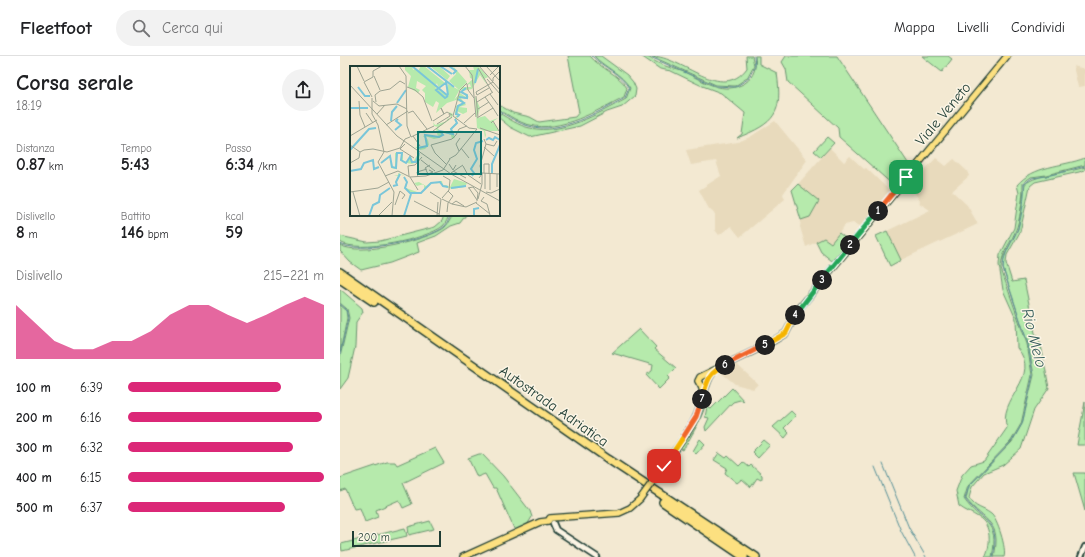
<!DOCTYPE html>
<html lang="it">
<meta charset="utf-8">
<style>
:root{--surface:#fff;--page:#f2f2f2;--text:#202124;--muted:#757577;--line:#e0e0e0;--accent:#db2777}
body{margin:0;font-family:"Comic Neue",sans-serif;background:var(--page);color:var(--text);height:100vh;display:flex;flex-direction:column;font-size:15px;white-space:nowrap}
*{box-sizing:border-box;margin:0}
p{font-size:13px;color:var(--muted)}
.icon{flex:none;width:22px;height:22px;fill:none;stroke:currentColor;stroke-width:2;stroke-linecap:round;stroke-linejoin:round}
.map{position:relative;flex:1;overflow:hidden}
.panel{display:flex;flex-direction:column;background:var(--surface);width:340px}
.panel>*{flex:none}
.scale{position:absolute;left:12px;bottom:10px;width:89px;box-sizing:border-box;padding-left:4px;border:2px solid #1f3d34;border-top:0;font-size:11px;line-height:14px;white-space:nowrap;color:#1f3d34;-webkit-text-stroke:3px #fcf5e5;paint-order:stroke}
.pin{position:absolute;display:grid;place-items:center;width:34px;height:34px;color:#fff;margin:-17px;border-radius:8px;box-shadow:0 2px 6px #0006}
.km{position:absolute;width:20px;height:20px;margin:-10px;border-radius:50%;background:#222;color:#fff;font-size:11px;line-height:20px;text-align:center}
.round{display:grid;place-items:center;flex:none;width:42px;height:42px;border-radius:21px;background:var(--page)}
.summary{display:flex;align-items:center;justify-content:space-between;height:68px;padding:0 16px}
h1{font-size:22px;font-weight:700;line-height:30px}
.stats{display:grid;grid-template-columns:repeat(3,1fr);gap:6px;height:68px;padding:4px 16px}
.stats div{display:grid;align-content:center}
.stats b{font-size:17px;font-weight:700}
.stats small{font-size:11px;font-weight:400}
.stats p{font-size:11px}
.chart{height:112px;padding:8px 16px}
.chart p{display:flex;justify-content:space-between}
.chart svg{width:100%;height:72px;margin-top:4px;fill:var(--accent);opacity:.7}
ul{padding:0 16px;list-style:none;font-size:13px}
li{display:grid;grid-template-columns:64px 48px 1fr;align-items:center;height:30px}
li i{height:10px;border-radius:5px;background:var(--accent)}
header{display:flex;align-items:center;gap:24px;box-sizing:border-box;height:56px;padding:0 20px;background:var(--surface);border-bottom:1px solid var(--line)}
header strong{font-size:19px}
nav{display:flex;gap:22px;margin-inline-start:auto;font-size:14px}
.search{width:280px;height:36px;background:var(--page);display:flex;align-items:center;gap:10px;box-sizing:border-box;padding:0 14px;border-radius:22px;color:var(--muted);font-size:15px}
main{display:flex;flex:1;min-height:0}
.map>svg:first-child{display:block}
.built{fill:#e8dabc}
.green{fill:#b6eaac;stroke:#6a9470}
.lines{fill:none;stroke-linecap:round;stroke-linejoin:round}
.stream{stroke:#568f97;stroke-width:1}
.minor-casing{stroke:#1f3d34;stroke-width:8}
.major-casing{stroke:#1f3d34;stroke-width:8}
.highway-casing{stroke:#1f3d34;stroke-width:10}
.minor{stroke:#fcf5e5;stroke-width:4.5}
.major{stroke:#fce080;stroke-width:5.5}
.highway{stroke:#fce080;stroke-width:7}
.major-bridge-casing{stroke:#1f3d34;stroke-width:8;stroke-linecap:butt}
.major-bridge{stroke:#fce080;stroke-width:5.5}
.split-1-casing{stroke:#fff;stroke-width:8}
.split-2-casing{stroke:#fff;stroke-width:8}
.split-3-casing{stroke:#fff;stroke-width:8}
.split-4-casing{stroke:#fff;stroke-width:8}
.split-5-casing{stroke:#fff;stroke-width:8}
.split-6-casing{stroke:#fff;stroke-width:8}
.split-7-casing{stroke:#fff;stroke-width:8}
.split-8-casing{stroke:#fff;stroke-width:8}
.split-9-casing{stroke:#fff;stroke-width:8}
.split-1{stroke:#f0652b;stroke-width:5}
.split-2{stroke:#22a559;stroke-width:5}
.split-3{stroke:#22a559;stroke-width:5}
.split-4{stroke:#22a559;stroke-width:5}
.split-5{stroke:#f5b400;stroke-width:5}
.split-6{stroke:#f0652b;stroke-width:5}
.split-7{stroke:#f5b400;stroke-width:5}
.split-8{stroke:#f0652b;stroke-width:5}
.split-9{stroke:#f5b400;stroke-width:5}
.labels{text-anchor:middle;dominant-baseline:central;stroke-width:3;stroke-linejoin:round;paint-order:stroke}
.street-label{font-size:15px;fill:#1f3d34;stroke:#fcf5e5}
.water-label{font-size:16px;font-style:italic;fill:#365f5d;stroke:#fcf5e5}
.inset-river{fill:none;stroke:#7ac6d9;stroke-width:2}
.inset-road{fill:none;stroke:#9ea493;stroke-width:1}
.view{fill:#0f766e;fill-opacity:0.15;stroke:#0f766e;stroke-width:2}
.inset-edge{fill:none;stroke:#1f3d34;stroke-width:2}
</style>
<header>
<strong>Fleetfoot</strong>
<div class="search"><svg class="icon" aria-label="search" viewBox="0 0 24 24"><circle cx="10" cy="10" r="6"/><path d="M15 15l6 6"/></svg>Cerca qui</div>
<nav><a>Mappa</a><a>Livelli</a><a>Condividi</a></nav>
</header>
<main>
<section class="panel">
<div class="summary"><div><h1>Corsa serale</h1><p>18:19</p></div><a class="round"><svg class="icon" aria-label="share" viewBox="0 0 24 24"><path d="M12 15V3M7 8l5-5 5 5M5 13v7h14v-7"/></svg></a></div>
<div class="stats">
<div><p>Distanza</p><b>0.87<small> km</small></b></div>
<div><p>Tempo</p><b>5:43</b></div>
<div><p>Passo</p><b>6:34<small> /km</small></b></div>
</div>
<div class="stats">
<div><p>Dislivello</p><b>8<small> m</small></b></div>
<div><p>Battito</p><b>146<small> bpm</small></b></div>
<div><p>kcal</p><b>59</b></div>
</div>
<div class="chart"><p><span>Dislivello</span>215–221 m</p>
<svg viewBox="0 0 160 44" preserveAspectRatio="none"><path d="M0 44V11L10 22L20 33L30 38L40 38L50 33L60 33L70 27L80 17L90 11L100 11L110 17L120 22L130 17L140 11L150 6L160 11V44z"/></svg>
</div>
<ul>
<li><b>100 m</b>6:39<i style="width:78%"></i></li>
<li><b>200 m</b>6:16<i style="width:99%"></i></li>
<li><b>300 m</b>6:32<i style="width:84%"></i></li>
<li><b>400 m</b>6:15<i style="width:100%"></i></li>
<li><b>500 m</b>6:37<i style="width:80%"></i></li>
</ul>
</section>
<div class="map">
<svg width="745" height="501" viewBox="0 0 745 501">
<rect width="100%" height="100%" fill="#f3e9d2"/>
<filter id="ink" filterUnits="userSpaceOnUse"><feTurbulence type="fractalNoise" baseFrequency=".025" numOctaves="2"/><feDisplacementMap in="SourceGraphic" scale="8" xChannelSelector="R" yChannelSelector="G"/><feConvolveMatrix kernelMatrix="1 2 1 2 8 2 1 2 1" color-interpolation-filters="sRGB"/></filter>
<g filter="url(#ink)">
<path class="built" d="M733,10L745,13V30L738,31Z
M435,65L467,104L443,138L445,143L400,181L391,170L379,179L375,174V158L369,153L359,134L381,120L376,105L351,109L346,94L398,86L410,81Z
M490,92L504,106L510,100L524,113L526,112L550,135L521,171L513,167L505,169L491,188L484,182L466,191L460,171L461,164L470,161L458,128Z
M596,102L606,110L614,103L627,115L629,120L612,135L627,149L638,168L561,204L547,175L590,154L579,147L580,145L570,130Z
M394,306L418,328L413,333L395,328L379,315Z"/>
<path class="green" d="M228,0H250C261,13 279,18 287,32L284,41C258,54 220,77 190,69C179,67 169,59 159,54V49L173,57L190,61L199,66L235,61L239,56Z
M254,0H261L287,19L293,26L296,33L295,40L282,51L267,56L240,70L190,81L170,71L159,62V57C168,62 179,70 190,72C223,79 257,58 286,43L290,32C281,17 265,12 254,0Z
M301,0C308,0 312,4 318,7C326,11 336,13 344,16C364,25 383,40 405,27C414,21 417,10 415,0H419V8L437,17C443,58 435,67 397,82L402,78L405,57L381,37L360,29L331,15L320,13Z
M311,0C343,0 381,47 407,12L406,0H412L414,9L407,22L395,30L376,29Z
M446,0H497L570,110L554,130L499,81L498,72L448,26L446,13L442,6Z
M582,0H608L612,3L602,16Z
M487,81L494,87L481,101L474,95Z
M745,102V109L706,119L691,121L683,127C683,141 681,158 677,171C672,187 661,195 661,213L687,288L692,319L681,368L671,385L628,430L624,443C642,469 660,463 652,501H645C651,490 652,468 638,461C632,457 625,455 619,450L616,435L622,419L631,409L644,405L667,372C656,343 703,321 677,292L676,263L663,234L659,209L660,199L674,172L679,137L677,129C694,109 722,111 745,102Z
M745,111V114L739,116L695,126L690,130L680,176L667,199L666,207L672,226L684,224L695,277L701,289L709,332L694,354L681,393L663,409L644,417L632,431L629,442C636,453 642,451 651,458C657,462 667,493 664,501H654C662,464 645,467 626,443L629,430L672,386L682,368L694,319L688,288L663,212V202L678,173L685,128C697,118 728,117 745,111Z
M458,128L479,145L470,161L461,164L452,134Z
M104,159H109C108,162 106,167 103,170C87,183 18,198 0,186V180L27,186L40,185L95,171L102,165Z
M113,159H126L120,167L111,170L96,180L77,187L79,196L50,207L21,214L10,206L0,195V189C19,201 87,184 104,172C108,169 110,163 113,159Z
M547,175L561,204L550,210L536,180Z
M499,177L509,185L492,205L481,196L476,186L484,182L491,187Z
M0,233L22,252L23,256L16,266L15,291L8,322L0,333V301L9,262L7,253L0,247Z
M0,249L6,254L7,262L0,296Z
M299,273L316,291L314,293L336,312L328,320L330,322L319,333L306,319L312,315L313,309L272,297Z
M392,332L404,345L400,344L393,346L366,375L365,371L369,362L365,361L367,351L371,353Z
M366,337C370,351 350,382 343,394L339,392Z
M745,346V389H737Z
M451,355L456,360L444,372L449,377L445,382L433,371Z
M360,383L365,388L356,398L353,395Z
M424,384L430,389L418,402L412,396Z
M95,392L104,407L63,427L72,448L63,452L59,444L36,454L38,461L25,466L20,452L14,453L5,433L0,435V422L47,406H55L57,409Z
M379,397L386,402L388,400L399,410L403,406L409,411L411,409L422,419V422L421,424L417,422L411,431L402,423L397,427L385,417L387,412L374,404Z
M139,398H142L163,420L190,455L192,461L187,469L175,475L156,432H153L145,418L137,421L128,402Z
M734,417H745V455Z
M90,465L94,473L69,479L68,471Z
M65,472L67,480L2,495L1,488Z"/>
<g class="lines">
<path class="stream" d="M308,0L376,30L395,31L408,23L415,10L414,0
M159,55C168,60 179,68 189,70C220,79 258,56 285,42L289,32C280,17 264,12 252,0
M0,188C17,198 91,184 105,170C108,167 109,162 111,159
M0,248L6,253L8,262L0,298
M543,408L569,472L586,501
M535,411L561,475L575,501
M653,501C661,464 644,468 625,443L629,430L672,385L682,368L693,319L688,288L663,213C663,195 673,187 678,172C682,158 685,142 684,128L692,122L707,120L745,110"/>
<g class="minor-casing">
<path id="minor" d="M213,467L216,474L257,501
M741,501L745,491"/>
</g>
<g class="major-casing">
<path id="major" d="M363,341L362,332L358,325L360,321L428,288L446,277L458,254L667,0
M324,410C335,394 348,378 356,361C361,350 366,325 372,318
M123,501L200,466L208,465L210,462L279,457L290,452L300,443"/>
</g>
<g class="highway-casing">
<path id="highway" d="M0,216L268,403L416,501
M0,223L34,246
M323,446L404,501"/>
</g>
<use href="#minor" class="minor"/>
<use href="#major" class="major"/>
<use href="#highway" class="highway"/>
<g class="major-bridge-casing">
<path id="major-bridge" d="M300,443L324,410"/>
</g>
<use href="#major-bridge" class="major-bridge"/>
</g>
</g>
<g class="lines" filter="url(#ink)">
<g class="split-1-casing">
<path id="split-1" d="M538,155L566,121"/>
</g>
<g class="split-2-casing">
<path id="split-2" d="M510,189L538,155"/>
</g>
<g class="split-3-casing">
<path id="split-3" d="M482,224L510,189"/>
</g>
<g class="split-4-casing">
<path id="split-4" d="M455,259L482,224"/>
</g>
<g class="split-5-casing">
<path id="split-5" d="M425,289L446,277L455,259"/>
</g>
<g class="split-6-casing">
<path id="split-6" d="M385,309L425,289"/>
</g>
<g class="split-7-casing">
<path id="split-7" d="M362,343C368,325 367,318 385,309"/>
</g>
<g class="split-8-casing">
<path id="split-8" d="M342,383L356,361L362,343"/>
</g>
<g class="split-9-casing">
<path id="split-9" d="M324,410L342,383"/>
</g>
<use href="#split-1" class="split-1"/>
<use href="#split-2" class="split-2"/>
<use href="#split-3" class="split-3"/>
<use href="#split-4" class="split-4"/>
<use href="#split-5" class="split-5"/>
<use href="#split-6" class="split-6"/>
<use href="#split-7" class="split-7"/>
<use href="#split-8" class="split-8"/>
<use href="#split-9" class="split-9"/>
</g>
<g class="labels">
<g class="street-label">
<text transform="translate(603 58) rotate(-50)">Viale Veneto</text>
<text transform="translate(214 350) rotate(35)">Autostrada Adriatica</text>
</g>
<g class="water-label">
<text transform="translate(694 282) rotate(76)">Rio Melo</text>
</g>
</g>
<g transform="translate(10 10)">
<rect width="150" height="150" fill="#f3e9d2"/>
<path d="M55,0H62L63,4L65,3L87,21L85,22L89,23L98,31V18L109,24L99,15L106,8L103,0L117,16L110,23L104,34L110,27L117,32L111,24L112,21H121L120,18L116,19L123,13L120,12L119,4H124L123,0H128L138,11L134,13L137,19L130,9L122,23L112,25L119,31L115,33L110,31L116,39L109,41L117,42V46L113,48L107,45L110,50L106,52L107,58L102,63L105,72L102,73L101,69L90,65L93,69L89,72L84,73L75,70L78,74L79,79L75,83L70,84L65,81L77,80V74L73,70L75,69L88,71L86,63L88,61L84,60L83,56L85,59L97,55L98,51L99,54L101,52L99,46L103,48L102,52L88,62L89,65L102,68L100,63L106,57L105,51L108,49L105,47L106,40L113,37L106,34L97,37L86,47L89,37L86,35L83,41L75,36V27L72,24L76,20L67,15L66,22L70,24L68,27L58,21L61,10L55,4ZM71,0H74L95,17L88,21L87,17L86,19L68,5ZM80,0H89L100,10L97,14ZM125,30L130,42L127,52L135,50L140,55L148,52L141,57L143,56L149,65H135L136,69L135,72L134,65L127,62ZM62,84L70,89L67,96L62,98L52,96L51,87L47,88L46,103L41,102L40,91L30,98L40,90L42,101L45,102V87L50,86L53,88V95L57,96L61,91L63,96L68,88ZM48,107L53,109L55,111V112L57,116V117L56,122L70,127L74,125V118L67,120L64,117L69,116L76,120L80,117L87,118L90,115H92L93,120L96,119L100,121L104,113L117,117L115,121L102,123L93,120L90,116L86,118L81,117L77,120L74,125L71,127H60L55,122L57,116L54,110L50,108H49L47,115L46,116L47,118L41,121L47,118L45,116L48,110L44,109H48Z" fill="#b6eaac"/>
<path class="inset-river" d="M62,0L98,30M77,0L104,21M90,0L102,8M99,0L106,5L103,8M96,15L98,29M97,16L86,24L95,32L98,30M125,17L128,3M8,21L15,30H20M109,31L117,32V29L111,26L116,22M47,37L56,24M0,42H18M107,51L109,49L106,48L108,40L114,37L108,33M41,55L42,46L47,40M45,64L51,59L46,55L48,53M136,74L139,72L143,74L145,71L150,74M68,82L77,80L75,69L89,71L93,69L90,65L103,68L101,63L107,57L105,53M0,84L19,63L26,62M31,97L40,90L42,101L46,102L47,87H52L51,94L56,97L60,91L62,96H66L69,87M0,105L11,103L14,97L23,94L24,103L29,101M142,107V98L150,79M122,110L124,107L121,103L127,93L124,84L126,77L133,75M54,111L57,116L55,122L60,127H71L81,117L90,116L93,120L98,121M43,120L47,119L46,116L50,108M101,122L116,120M19,150L23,139L29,136L30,129L40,122M54,150L61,128M124,150V143L129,142"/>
<path class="inset-road" d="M7,0L14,15M49,0L56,10L57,60L61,71M115,0L122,9L126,51M129,0L150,24M136,0L150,15M128,2L142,26M140,9L149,0M24,10L30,24M137,13L150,28M143,15V12L150,5M14,16L23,11V5L32,0M14,16L22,31M117,18L118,24L124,32M0,19L47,70L101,108L150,135M57,21L65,24L73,31L82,55M30,25L40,23L50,15L55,18M140,28L148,39M127,29L126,26L143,16M127,29L139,22M126,30L128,51M135,31L143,42M22,32V48L28,59L34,86L28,96L44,126L42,150M9,35L10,49L15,61M23,35L29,40L47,38L57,43M26,36L25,29L30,25M127,36L143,26M128,43L139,36M16,47L23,57M58,47L63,45L77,63M27,48L35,39M94,48L91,42L94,48M103,50L110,24L117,17M103,50L119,62L127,63M127,52L143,42L148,50M83,55L97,46L102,49M114,57L125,47M141,57L143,55L149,65M87,58L100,50L99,48M36,59L58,45M130,62L150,69M83,65L102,51M106,69L109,63L117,60M0,70L27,54M63,70L70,80M61,71L84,60M55,78L50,83L64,92M136,78L144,80L147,75M0,79L10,86M134,81L144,90M111,82L119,92M109,85L106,78L110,72M99,93L106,89L127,63M71,94L85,105M0,97L9,92L10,86L14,84L23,83L37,86L50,82L55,73L60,71M96,98L85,87L81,79L102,73L106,69M99,98L103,104L106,99M113,100L118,109L131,118M79,104L83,106L78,108L75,102L80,99M103,105L116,112M101,107L113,99M134,107V98H139V108M140,108V124M147,108V121M35,110L48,105L60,111L76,110L93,104L100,93M59,110L58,100L65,99L72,91M60,111L68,124M68,111L67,106L77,103M129,112L132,108L130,100L136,78L134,73M132,118V107L150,108M118,122L123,121L128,127L127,135M119,122L127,134M135,123V107M0,126L28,122L39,116M3,126L10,150M80,126L91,133L89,150M136,126L141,127L150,123M134,131L131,135L137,138L140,149M92,132L99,124L100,114L93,110M92,133L102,138L116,141L127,136M128,133L132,118M64,135L89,148M126,137L140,148M102,138L106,135L114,140M45,139L50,125L55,129L52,133M97,146L98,137L103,130L98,125M28,150L42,136M87,150L88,136"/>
<path class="view" d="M68,66H131V108H68Z"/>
<rect width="150" height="150" class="inset-edge"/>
</g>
</svg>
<div class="scale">200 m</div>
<div class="pin" style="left:566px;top:121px;background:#1e9e55"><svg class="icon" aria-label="arrive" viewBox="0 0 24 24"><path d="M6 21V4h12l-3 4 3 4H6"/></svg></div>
<div class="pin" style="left:324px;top:410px;background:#d93025"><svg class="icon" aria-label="check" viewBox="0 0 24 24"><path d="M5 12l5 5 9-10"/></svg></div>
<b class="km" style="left:538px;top:155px">1</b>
<b class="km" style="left:510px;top:189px">2</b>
<b class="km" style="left:482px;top:224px">3</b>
<b class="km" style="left:455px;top:259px">4</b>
<b class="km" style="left:425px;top:289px">5</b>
<b class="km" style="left:385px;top:309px">6</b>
<b class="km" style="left:362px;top:343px">7</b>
</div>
</main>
